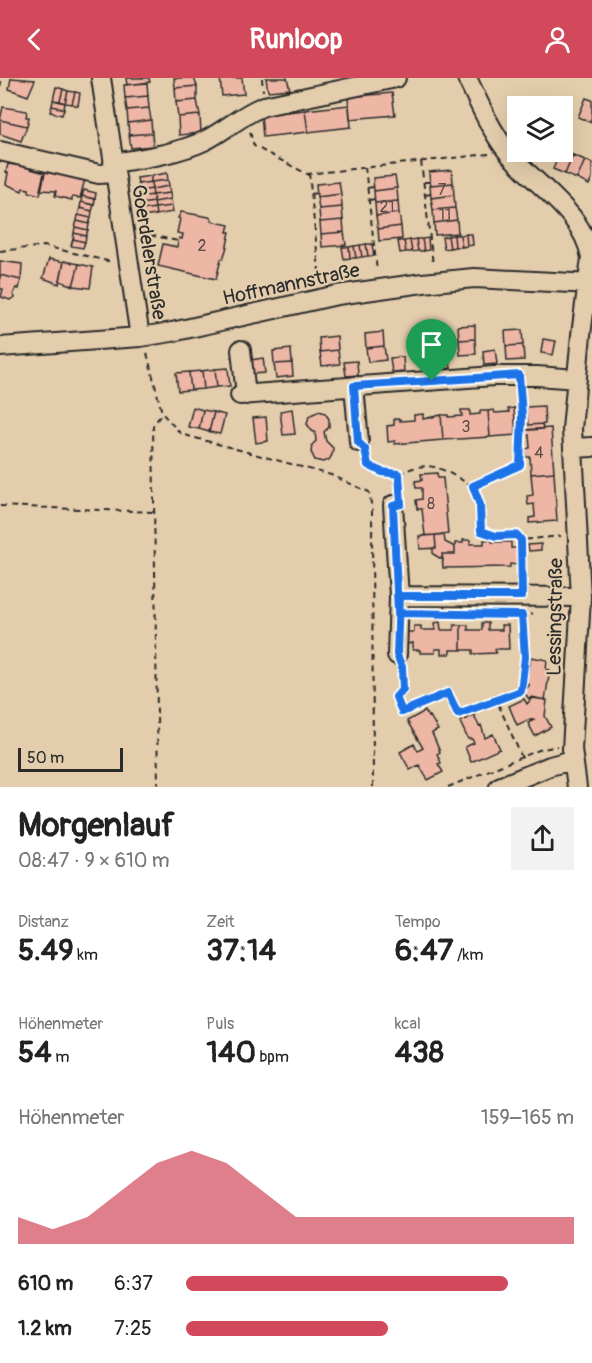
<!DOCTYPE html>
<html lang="de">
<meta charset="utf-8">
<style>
:root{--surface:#fff;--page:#f2f2f2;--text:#222;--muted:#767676;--accent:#d1495b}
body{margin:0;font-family:Pangolin,sans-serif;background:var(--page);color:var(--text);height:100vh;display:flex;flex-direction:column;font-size:22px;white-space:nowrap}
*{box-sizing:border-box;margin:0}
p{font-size:20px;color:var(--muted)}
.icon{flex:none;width:33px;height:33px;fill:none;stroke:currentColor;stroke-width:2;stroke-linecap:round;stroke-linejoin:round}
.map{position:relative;height:709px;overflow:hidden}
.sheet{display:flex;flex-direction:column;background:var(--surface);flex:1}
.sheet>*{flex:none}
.tools{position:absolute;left:507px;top:18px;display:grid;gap:12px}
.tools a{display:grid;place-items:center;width:66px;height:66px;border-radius:0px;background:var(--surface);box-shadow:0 6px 24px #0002;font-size:30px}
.scale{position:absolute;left:18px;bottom:15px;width:105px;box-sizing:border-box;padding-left:6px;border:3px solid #2b2b2b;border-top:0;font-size:16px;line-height:21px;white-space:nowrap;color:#2b2b2b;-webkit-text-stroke:4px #e3cdac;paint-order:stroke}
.pin{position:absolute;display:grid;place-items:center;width:51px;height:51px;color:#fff;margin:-62px -26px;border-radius:50% 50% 50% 0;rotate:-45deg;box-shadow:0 0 6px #0007}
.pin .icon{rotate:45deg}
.round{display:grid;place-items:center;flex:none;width:63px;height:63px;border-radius:0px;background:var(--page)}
.head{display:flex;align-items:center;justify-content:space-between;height:102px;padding:0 18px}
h1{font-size:33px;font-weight:800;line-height:45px}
.stats{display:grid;grid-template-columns:repeat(3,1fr);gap:9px;height:102px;padding:6px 18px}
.stats div{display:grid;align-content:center}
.stats b{font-size:30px;font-weight:800}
.stats small{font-size:16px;font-weight:400}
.stats p{font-size:16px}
.chart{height:168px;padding:12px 18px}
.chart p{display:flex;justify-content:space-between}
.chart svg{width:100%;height:108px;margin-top:6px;fill:var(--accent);opacity:.7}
ul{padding:0 18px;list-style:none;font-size:20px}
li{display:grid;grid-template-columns:96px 72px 1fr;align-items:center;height:45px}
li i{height:15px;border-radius:8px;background:var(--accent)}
header{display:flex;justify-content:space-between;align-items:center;height:78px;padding:0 18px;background:var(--accent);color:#fff;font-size:27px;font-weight:800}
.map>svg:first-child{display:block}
.building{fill:#eeb6a5;stroke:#2b2b2b;stroke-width:1.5}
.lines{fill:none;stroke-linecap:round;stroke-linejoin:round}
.minor-casing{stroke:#2b2b2b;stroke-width:22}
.path{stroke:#2b2b2b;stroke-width:2;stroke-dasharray:6 4.5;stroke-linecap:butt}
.minor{stroke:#e3cdac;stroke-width:18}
.route-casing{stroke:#fff;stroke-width:12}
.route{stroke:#1a73e8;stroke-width:8}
.labels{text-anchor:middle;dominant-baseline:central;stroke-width:4.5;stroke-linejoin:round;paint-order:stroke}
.number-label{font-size:16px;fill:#5c4e4a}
.street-label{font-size:20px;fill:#2b2b2b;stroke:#e3cdac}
</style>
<header><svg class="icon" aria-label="back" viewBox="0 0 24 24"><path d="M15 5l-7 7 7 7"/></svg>Runloop<svg class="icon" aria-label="person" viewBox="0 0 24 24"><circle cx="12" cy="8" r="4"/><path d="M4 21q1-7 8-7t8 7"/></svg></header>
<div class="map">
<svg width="592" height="709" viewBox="0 0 592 709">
<rect width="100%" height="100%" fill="#e3cdac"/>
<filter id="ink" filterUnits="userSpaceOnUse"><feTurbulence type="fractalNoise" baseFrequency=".0167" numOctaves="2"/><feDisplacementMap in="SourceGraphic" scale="12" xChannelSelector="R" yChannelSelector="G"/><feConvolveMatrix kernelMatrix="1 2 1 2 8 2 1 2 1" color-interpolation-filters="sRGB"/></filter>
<g filter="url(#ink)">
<path class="building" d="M11,0L35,2L28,18L9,11Z
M126,0H149L150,4L127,7Z
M174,0H194L197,8L175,10Z
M220,0H242L244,16L222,18Z
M266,0H287L290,11L268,13Z
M147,5L148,18L125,20L124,7Z
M197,8V22L176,24L175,10Z
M56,9L63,11L60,23L53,22Z
M63,11L68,13L65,25L60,23Z
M68,13L75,14L72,26L65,25Z
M75,14L80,15L78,28L72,26Z
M392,15L395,37L350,41L348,19Z
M148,18L149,30L127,32L125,20Z
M586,20L592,22V38L590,44L578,39Z
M53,22L65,25L64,31L52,28Z
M197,22L200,37L178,39L176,24Z
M349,27L351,49L308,54L305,32Z
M52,28L64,31L62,37L50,34Z
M3,29L27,33L26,39H29L27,48L0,42Z
M149,30L151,42L128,45L127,32Z
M305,32L308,54L263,59L261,37Z
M200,37L201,55L179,57L178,39Z
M0,42L27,48L21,63L0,56Z
M151,42L152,55L129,57L128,45Z
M152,55L153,68L131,70L129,57Z
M562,73L573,77L565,96L553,91L560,74Z
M573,77L585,82L577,101L565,96Z
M585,82L592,85V100L589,107L577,101Z
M8,86L30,89V91L45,95L40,117L29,114V111L23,110L22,113L6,106L8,95L6,94Z
M45,91L85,101L80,120L72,119V122L55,118L56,113L40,112Z
M452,92L453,105L430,107L429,94Z
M167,95L168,102L151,104V98Z
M151,98V104L138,106L137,100Z
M395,98L397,110L374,113L373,100Z
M168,102L169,108L152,111L151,104Z
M151,104L152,111L139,113L138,106Z
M339,104L341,116L317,119L316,106Z
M453,105L454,117L431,120L430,107Z
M169,108L170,115L153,117L152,111Z
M397,110L398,123L375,125L374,113Z
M152,111L153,117L139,119V113Z
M84,112L96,115L95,121L82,118Z
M170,115L171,121L154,124L153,117Z
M341,116L342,129L319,131L317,119Z
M153,117L154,124L140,126L139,119Z
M454,117L455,130L433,132L431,120Z
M82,118L95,121L94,127L81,124Z
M171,121L172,128L155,130L154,124Z
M398,123L399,135L376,138L375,125Z
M81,124L94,127L92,133L80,130Z
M154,124L155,130L141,132L140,126Z
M172,128L173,134L156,137L155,130Z
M342,129L343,142L320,144L319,131Z
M80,130L92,133L91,140L78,137Z
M155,130L156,137L142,139L141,132Z
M455,130L457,142L434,145L433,132Z
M181,134L209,139L212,141L211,143L229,147L227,154H230L226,172L223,181H221L216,201L158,188L163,166L177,169L179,160L182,161L183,156L177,155L180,141L178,140Z
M399,135L401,148L378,151L376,138Z
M78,137L91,140L89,146L77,143Z
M343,142L344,154L321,156L320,144Z
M457,142L458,155L435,157L434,145Z
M77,143L89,146L88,152L75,149Z
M401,148L402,161L379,163L378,151Z
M75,149L88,152L86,158L74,155Z
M344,154L346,167L322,169L321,156Z
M74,155L86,158L85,164L73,161Z
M466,156L467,168L462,169L460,157Z
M466,156H472L473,167L467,168Z
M454,157L455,169L450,170L448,158Z
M454,157H460L462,169H455Z
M448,158L450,170L444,171L442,159Z
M428,160L429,172L424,173L422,161Z
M73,161L85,164L83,170L71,168Z
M416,161H422L424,173H418Z
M416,161L418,173L412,174L410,162Z
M410,162L412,174H406L404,163Z
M398,163H404L406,174L400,175Z
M366,166L368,178L362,179L360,167Z
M366,166H372L374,178H368Z
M360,167L362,179L356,180L354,168Z
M354,168L356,180H350L349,169Z
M342,169H349L350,180L344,181Z
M49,181L64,184L59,206L43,200Z
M0,183L22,186L21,202L0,197Z
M64,183L79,186L73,208L60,203Z
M79,186L93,189L90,210L73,208Z
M0,197L21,202L19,211L16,210L13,217L15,219L10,222L1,219L3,211H0Z
M475,247V261L459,262L458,248Z
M428,250L429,265L412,266L411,251Z
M522,252L523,267L506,268L505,253Z
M383,254L384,268L366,270L365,256Z
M337,258L338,272L320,274L319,260Z
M475,261L476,276L460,277L459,262Z
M543,261L556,263L553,277L541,275Z
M429,265L430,280L413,281L412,266Z
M523,267L524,282L507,283L506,268Z
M384,268L386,282L368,284L366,270Z
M291,271L292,285L274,286L273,273Z
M495,271L497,286L484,287L483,273Z
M338,272L340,286L322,288L320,274Z
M449,275L451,290L438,291L437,276Z
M403,279L404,293L392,294L390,280Z
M263,280L265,295L252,296L251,282Z
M357,283L358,297L346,298L344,284Z
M292,285L293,298L276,300L274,286Z
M228,290L230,308L217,309L215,291Z
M215,291L217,309L204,311L202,293Z
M202,293L204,311L191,312L189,294Z
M189,294L191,312L178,313L176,295Z
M544,328L545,346L528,347L526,329Z
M193,329L203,332L199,351L188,349Z
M526,329L528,347L542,346L543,351L516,353L514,330Z
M514,330L516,357L490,359L488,333L494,332L495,335L509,334L508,331Z
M292,331L295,356L283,357L280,333Z
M203,332L214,334L209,354L199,351Z
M461,332H470V337L480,336V333H488L490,359L443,362L441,337H448V339L462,338Z
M319,333L325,335L329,341V349L324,354L326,363L333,370L332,377L329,382L323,384L315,382L311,374L312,367L316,363L315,354L312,353L307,346L309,338Z
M214,334L225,337L220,356L209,354Z
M423,336V341L441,337L443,362L395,366V363L388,364L387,348L394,347V341H400V343L414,342V337Z
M266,339L268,363L256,365L253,340Z
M551,350L554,394L531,396L530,379H526L525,371L530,370L529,357L523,358L522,352Z
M554,394L557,443L529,445V440L535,439L534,426L528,427L527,418L533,417L531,396Z
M437,395L438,400H443L448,456L425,458L422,431H417L416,422L422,421V410H416L415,403L422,402L421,396Z
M444,456L445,464L455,469V476H442L443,482L433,476V470H436L435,457Z
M435,457L436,470L420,471L419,458Z
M492,461V464H511V470H517V487L510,486V489L443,490L442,476H455V465H463V462H470V466H484V462Z
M541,466V472L529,473L528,467Z
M440,544L441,552H454V547H461V572H450V576H441V571H435V575H420V572H413V565L407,566V554H414V548H421V552H435L434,545Z
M482,545H488V552H502L501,547H508L509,571H495L496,575L473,576V572H461V547H468V552H482Z
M531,579L547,582L546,591L550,592L545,622L532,619L529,621L523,613L529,608V606L526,605Z
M532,620L547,622L545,638L551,649L535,658L528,645L534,642L530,641L517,647L509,628L524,621L527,626Z
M425,633L428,639L430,638L438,652L432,655L440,674L437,676L441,685L438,686L443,694L428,702L419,687L410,692L400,674L414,666L418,673L423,670L407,643Z
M474,637L479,648L481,647L485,660L493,656L500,671L471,684L465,669L474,665L472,661H468L460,644Z"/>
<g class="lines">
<g class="minor-casing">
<path id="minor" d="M101,0L140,259
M467,0C479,25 490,51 507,73C534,107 584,134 591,180L581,257L572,351L581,519L572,671L577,709
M0,73L99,96L115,95
M113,85C143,80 176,76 204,63C225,53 242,36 264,28L396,0
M0,269L140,259L172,254L337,217L423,205L474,200L592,206
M241,272L246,317
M354,308L359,364
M240,317L494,298H537L577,301
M573,370L592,369
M393,427L399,518L397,577
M399,518L581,519
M499,709L550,688L572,682"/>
</g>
<path class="path" d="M262,0L263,13
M0,9L2,0
M250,54L254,68L307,96L489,76
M421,83L433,187
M365,89L377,193
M309,95L320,202
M424,104H430
M367,110L373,109
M311,116L317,115
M425,117L431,116
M369,122L375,121
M140,155L178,163
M0,173L44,168L112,184
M147,275L162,335L181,356L331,397L369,414L372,431L373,709
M367,378L368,387L382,394L399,396L400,412
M399,396C432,379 444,393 473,408L520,387L522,338L520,313
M473,408L480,427L481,453L496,458L517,457L521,462L561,458
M0,428L155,434
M521,462L522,504
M413,535L452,536
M488,536H533
M402,590L403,611L396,619L402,634L448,615L458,636L496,621L523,682
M496,621L521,613L525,579L522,537
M158,709L153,348L162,335
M448,709L539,672L557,668"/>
<use href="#minor" class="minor"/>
</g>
</g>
<g class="lines" filter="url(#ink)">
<g class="route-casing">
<path id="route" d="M432,303L354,308L358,364L365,371L368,387L382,394L399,396L401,426L393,428L398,535L522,537L525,579L521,613L458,636L448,615L402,634L396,619L403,611L402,589L397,577L399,518H522L521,462L517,457L496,458L481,453L480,427L473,408L520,387L522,338L519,297L432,303"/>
</g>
<use href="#route" class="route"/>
</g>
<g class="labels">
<g class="number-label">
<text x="442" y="112">7</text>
<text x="387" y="129">21</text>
<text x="445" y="137">11</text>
<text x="202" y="168">2</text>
<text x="466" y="349">3</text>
<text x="539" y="375">4</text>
<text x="431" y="426">8</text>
</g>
<g class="street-label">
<text transform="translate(149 174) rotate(81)">Goerdelerstraße</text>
<text transform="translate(291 206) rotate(-12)">Hoffmannstraße</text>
<text transform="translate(555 539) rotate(-89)">Lessingstraße</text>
</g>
</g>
</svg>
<div class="tools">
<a><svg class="icon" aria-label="layers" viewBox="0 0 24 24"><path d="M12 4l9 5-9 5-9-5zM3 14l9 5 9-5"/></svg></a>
</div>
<div class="scale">50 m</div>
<div class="pin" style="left:432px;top:303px;background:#1e9e55"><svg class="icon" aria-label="arrive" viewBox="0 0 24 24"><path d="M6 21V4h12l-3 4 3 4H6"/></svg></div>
</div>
<section class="sheet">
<div class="head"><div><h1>Morgenlauf</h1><p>08:47 · 9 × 610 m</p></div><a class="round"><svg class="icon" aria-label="share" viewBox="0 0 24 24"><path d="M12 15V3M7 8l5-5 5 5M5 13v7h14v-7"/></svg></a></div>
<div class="stats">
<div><p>Distanz</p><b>5.49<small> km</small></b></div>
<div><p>Zeit</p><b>37:14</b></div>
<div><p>Tempo</p><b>6:47<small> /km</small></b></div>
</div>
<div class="stats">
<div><p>Höhenmeter</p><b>54<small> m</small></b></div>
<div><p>Puls</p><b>140<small> bpm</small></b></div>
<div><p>kcal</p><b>438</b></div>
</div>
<div class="chart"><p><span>Höhenmeter</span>159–165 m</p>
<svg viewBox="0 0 160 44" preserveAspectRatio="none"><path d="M0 44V33L10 38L20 33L30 22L40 11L50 6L60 11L70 22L80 33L90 33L100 33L110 33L120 33L130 33L140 33L150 33L160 33V44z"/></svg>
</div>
<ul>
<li><b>610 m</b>6:37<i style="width:83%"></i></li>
<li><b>1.2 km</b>7:25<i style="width:52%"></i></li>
</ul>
</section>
